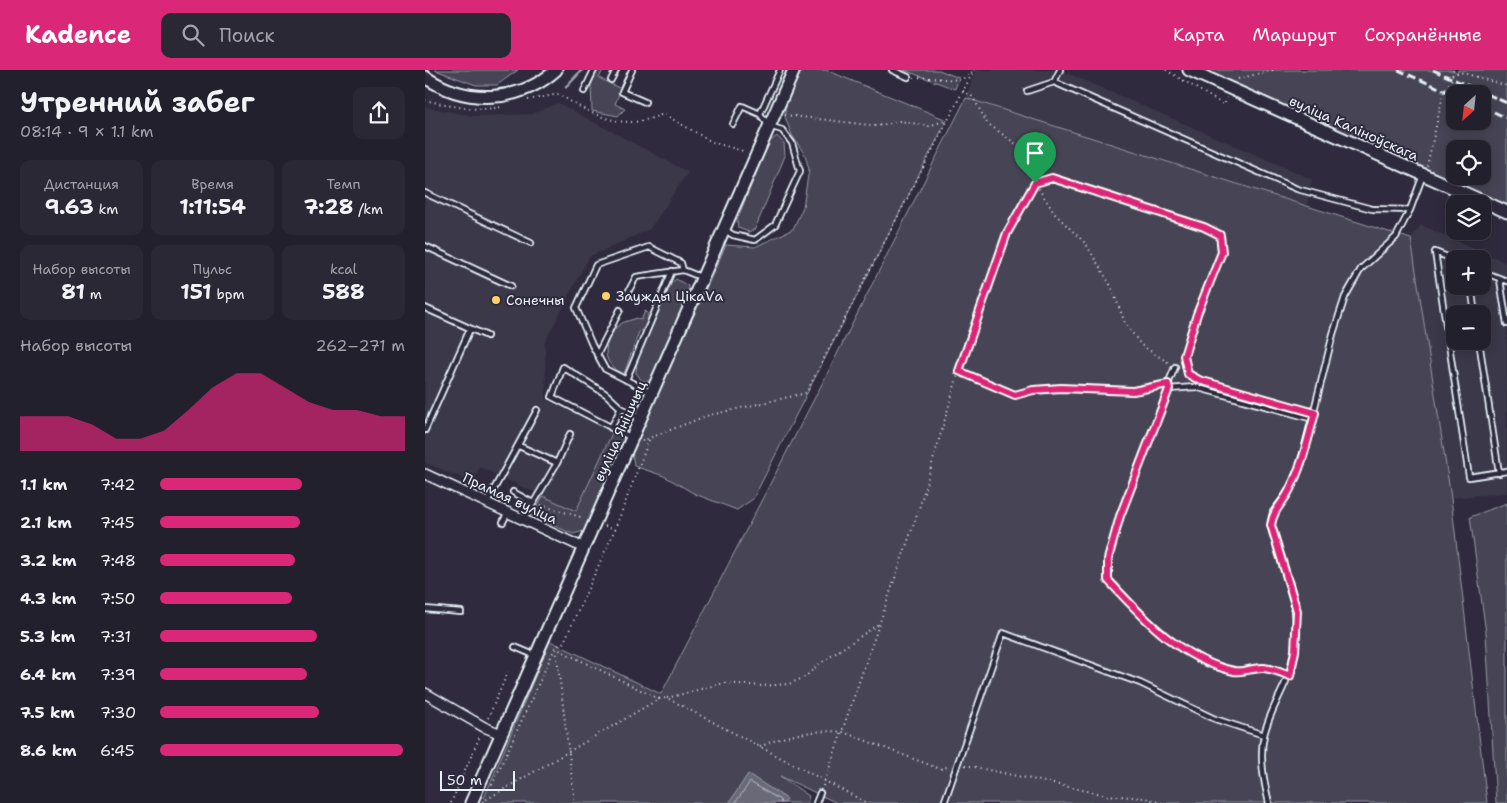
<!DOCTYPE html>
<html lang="ru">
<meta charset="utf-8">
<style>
:root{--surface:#23202e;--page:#2b2836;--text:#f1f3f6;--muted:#a3a3aa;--line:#403e4a;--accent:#db2777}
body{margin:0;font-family:"Shantell Sans",sans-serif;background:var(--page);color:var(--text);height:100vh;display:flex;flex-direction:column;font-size:19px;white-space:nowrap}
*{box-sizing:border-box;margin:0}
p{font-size:16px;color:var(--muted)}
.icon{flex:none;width:28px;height:28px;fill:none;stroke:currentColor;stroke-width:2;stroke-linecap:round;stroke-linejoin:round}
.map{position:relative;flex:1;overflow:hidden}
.drawer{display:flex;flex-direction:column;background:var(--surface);width:425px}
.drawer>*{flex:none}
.needle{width:32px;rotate:207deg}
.tools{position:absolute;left:1021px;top:15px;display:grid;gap:10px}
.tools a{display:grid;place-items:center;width:45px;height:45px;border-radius:10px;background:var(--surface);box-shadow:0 2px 12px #0003,0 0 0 1px var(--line);font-size:25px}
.scale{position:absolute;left:15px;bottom:12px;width:75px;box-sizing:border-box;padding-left:5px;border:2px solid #e8f1f8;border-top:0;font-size:14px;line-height:18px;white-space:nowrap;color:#e8f1f8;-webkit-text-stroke:4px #2f2a3d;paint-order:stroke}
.pin{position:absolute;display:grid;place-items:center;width:42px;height:42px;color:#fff;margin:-51px -21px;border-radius:50% 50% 50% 0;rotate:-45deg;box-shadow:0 0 5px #0007}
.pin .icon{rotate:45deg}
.round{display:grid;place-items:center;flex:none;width:52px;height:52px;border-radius:10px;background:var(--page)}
.head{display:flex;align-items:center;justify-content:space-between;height:85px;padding:0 20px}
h1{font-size:28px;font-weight:700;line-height:38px}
.metrics{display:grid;grid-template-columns:repeat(3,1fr);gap:8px;height:85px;padding:5px 20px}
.metrics div{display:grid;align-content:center;border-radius:10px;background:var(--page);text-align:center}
.metrics b{font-size:21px;font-weight:700}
.metrics small{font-size:14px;font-weight:400}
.metrics p{font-size:14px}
.chart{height:140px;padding:10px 20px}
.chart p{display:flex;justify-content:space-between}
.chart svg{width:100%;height:90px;margin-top:5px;fill:var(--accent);opacity:.7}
ul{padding:0 20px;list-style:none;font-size:16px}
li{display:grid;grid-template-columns:80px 60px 1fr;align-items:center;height:38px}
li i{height:12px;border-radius:6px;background:var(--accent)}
header{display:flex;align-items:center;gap:30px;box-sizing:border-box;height:70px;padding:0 25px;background:var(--accent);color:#fff}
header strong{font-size:24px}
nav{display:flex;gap:28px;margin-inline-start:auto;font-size:18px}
.search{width:350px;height:45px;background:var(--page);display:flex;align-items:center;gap:12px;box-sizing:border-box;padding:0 18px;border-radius:10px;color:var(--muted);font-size:19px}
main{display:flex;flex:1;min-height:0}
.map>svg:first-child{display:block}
.built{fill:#3b3749;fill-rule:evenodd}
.green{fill:#464455;stroke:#979aa6;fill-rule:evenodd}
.water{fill:#696978;stroke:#9c9fab}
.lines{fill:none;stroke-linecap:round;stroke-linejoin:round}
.shore{stroke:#b5bbc5;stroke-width:1}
.stream{stroke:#9c9fab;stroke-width:3}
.service-casing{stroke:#e8f1f8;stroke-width:8}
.minor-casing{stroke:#e8f1f8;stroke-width:12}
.tertiary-casing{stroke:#e8f1f8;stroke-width:15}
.path{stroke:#e8f1f8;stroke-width:2;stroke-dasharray:1 4;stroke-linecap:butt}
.service{stroke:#2f2a3d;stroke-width:4.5}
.minor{stroke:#2f2a3d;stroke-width:9}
.tertiary{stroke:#2f2a3d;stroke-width:11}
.rail{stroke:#e8f1f8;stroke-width:3;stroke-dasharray:8 4;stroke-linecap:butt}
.route-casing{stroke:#fff;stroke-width:10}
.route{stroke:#db2777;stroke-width:6}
.poi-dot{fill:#ffd166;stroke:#2f2a3d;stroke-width:2}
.labels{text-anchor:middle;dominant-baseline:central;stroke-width:4;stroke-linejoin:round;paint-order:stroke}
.street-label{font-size:14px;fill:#e8f1f8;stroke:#2f2a3d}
.poi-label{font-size:14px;fill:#e8f1f8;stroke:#2f2a3d;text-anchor:start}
</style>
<header>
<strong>Kadence</strong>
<div class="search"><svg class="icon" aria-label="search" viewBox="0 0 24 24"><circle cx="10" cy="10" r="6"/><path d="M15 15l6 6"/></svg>Поиск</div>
<nav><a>Карта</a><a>Маршрут</a><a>Сохранённые</a></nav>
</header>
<main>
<section class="drawer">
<div class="head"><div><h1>Утренний забег</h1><p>08:14 · 9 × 1.1 km</p></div><a class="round"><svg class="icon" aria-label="share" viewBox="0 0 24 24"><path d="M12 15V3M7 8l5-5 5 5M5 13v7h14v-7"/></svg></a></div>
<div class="metrics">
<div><p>Дистанция</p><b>9.63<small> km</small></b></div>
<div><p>Время</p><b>1:11:54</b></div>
<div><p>Темп</p><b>7:28<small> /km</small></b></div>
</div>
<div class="metrics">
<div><p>Набор высоты</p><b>81<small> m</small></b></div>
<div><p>Пульс</p><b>151<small> bpm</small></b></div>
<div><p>kcal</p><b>588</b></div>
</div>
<div class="chart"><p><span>Набор высоты</span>262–271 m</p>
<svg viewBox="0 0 160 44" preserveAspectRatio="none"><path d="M0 44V27L10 27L20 27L30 31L40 38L50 38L60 34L70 24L80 13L90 6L100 6L110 13L120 20L130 24L140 24L150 27L160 27V44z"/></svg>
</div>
<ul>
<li><b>1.1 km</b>7:42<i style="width:58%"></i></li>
<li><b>2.1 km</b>7:45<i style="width:57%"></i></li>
<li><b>3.2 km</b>7:48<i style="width:55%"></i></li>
<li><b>4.3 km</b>7:50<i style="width:54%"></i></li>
<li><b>5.3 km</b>7:31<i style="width:64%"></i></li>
<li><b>6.4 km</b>7:39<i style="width:60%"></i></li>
<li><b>7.5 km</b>7:30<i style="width:65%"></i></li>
<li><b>8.6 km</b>6:45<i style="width:99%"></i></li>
</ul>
</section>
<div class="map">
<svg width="1082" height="733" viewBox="0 0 1082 733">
<rect width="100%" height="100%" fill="#2f2a3d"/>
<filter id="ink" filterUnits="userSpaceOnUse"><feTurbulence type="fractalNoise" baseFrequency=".02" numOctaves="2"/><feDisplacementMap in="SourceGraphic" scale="10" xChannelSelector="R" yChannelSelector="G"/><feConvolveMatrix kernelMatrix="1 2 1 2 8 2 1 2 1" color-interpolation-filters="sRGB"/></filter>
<g filter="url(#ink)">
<path class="built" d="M550,0H635L887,109L882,135L541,28Z
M133,33L263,102L225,159L164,187L120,272L121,330L188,361L151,442L55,397L47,412L0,393V37L49,46L107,44Z
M996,155L1082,193V423L1026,428L986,169ZM1030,189H1058V216H1030ZM1030,244H1058V271H1030Z"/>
<path class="green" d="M10,0H93L72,15H51Z
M173,0H178L174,8L196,19L190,34L200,39L193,46L167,41L166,15Z
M375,0H401L522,50L328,429L312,440L270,424L239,406L209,396L207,381L301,175L330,177L368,159L378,137L384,99L380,85L367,65L360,47V38Z
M479,0H514L534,8L530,19Z
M780,0H1028L1032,3L1033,0H1082V135ZM1030,24H1058V51H1030ZM1030,79H1058V106H1030Z
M541,28L986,169L1026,428L1062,733H412L355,706L384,726L382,733H57L125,571L236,624L399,310Z
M352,66L359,73L360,86L330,159L324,162L313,158L312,150L344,72Z
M251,209L263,216L264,227L228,308L225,311H217L211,303L212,291L246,214Z
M220,241L223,243V254L214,262L199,304C183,297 177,286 184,269C187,263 191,257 197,253C201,251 207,250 212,248L216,250Z
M188,361L198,366L201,376L163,460L148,464L107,446L118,426L151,441Z
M1082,433V733H1071L1061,563L1045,447Z"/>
<path class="water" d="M323,704L362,729L360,733H304Z"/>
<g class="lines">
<path class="shore" d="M310,733L325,712L355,730L356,733"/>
<path class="stream" d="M141,17L157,0"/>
<g class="service-casing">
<path id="service" d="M207,0L197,22L220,32
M467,0L483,7
M186,10L191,0
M629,12L635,0
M159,21L169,0
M602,21L629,12L872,119L947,139L985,140
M335,44L355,0
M0,123L106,173
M300,160L308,165L330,170L350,155L375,101L367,73L357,60L344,56L335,44L317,36L308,54
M0,176L86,216
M1030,190L1010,182L1044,407L1082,401
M1058,202L1082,211
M1075,210L1082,254
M1046,216L1050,244
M201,226L211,207L258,200L278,208
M0,238L62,266
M1054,271L1074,403
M172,285L195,240
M750,297L743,314L744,319L770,317L888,349
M201,310L247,201
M227,323L180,299L167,275L151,238L171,195L224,177L256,193L258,200
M186,358L196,338
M0,360L45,259
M207,368L127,327L138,297L181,324L196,338L215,347
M94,376L132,393
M88,422L108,433
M62,432L112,340
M99,449L132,393L145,364
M78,452L83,442
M0,539L36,542
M90,577L109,585
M391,733L395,723
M519,733L578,563L715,613L790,649L839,665
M844,733C839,712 834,687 839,665C846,635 865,613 870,582C877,534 858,500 846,455L848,442L863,423L876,393L908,264L920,227L936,199L971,167L985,140L998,105"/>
</g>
<g class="minor-casing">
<path id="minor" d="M0,404L159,478
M0,623L59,657L76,664"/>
</g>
<g class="tertiary-casing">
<path id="tertiary" d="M764,0L1082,142
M0,7C41,35 94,33 131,0
M46,733L369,0"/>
</g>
<path class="path" d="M741,0L799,35L802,28
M1027,5L1035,2L1082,16
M489,7L536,10L547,2
M813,9L848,0
M538,21L546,25L550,31L562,53L602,82L608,92L610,113L630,144L661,174L686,216L700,253L716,275L744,293
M0,30C24,36 52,42 76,37
M103,30L134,24C157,40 191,58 220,50C226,49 232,46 239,44L287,72L321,82
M360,45L452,56L475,51L504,56L522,50
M1002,96L1019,21L1027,9L1028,0
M534,301L590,325L608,320L636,318L708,321L737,315
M741,326C721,378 683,456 683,509L722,552L748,573L782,592L811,602L840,598L856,603
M217,371L281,346L381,323L549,0
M116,435L159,448
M180,456L190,459
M130,578L234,629
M131,579L150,733
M242,628L299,613L337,616L364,614L380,607L393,595L455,553
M63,648L83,602
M335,677C358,665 391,659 418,662L515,699L525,696
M540,695L681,725L719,728L737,733
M67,715L130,578L139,572L190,459L224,370
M398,716L493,442L534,301L582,163L610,113L627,108L779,157L795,165L797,182L771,244L759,286L763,304L774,310
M57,732L234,629L242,628L442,733
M26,733L55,666"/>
<use href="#service" class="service"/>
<use href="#minor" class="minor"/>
<use href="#tertiary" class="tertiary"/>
<path class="rail" d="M973,0L1030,25
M1008,0L1082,33
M1058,37L1082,48"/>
</g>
</g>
<g class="lines" filter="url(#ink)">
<g class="route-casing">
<path id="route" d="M627,108L779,157L795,165L797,182L772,244L759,286L763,304L774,310L890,343C883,369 877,397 864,421C857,435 849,438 846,455L872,541L870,581L865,606C857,603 848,599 839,598C829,597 818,603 809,601C755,589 718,548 683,510V489L695,446L744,319L743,314L708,321L636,318L608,320L590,325L534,301L582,163L610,113Z"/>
</g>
<use href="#route" class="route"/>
</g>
<g class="poi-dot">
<circle cx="181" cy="226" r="5"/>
<circle cx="71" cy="230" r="5"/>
</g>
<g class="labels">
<g class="street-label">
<text transform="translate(929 58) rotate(24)">вуліца Каліноўскага</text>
<text transform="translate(195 361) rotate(-66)">вуліца Янішчыц</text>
<text transform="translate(85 428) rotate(25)">Прамая вуліца</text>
</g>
<g class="poi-label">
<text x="191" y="226">Заужды ЦікаVа</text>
<text x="81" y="230">Сонечны</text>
</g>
</g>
</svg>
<div class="tools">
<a><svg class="needle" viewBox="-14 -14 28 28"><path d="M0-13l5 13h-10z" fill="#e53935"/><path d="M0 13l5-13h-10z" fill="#a3a3aa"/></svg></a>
<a><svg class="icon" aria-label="locate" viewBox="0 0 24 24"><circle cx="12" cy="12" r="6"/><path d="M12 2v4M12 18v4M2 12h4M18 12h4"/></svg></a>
<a><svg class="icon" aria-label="layers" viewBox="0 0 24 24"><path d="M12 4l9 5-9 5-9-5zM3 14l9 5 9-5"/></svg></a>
<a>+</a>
<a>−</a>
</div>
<div class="scale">50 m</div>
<div class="pin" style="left:610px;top:113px;background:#1e9e55"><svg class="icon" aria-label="arrive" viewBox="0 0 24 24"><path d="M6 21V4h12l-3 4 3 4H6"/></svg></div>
</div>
</main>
